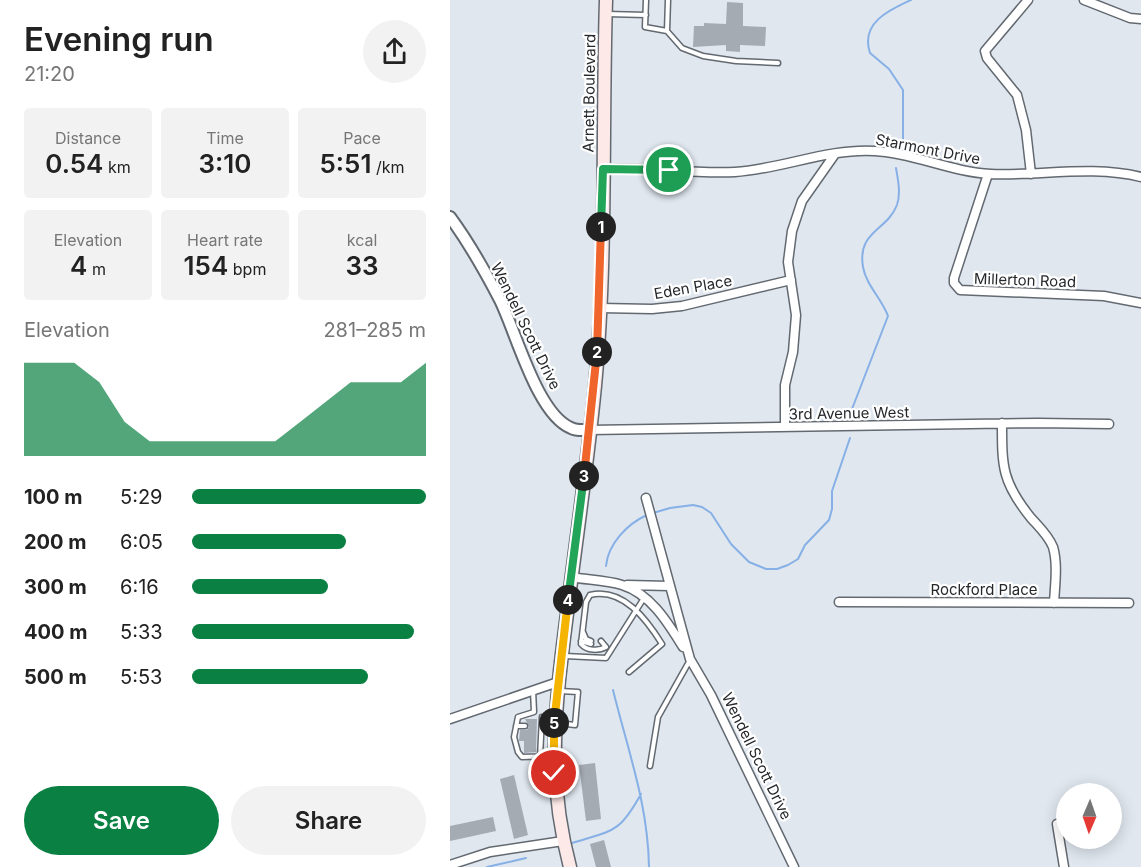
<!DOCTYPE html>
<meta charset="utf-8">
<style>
:root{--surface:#fff;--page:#f2f2f2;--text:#222;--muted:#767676;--accent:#0b8043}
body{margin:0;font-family:Inter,sans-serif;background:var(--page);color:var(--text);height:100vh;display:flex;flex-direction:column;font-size:22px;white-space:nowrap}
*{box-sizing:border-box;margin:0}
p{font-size:20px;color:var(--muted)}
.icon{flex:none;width:33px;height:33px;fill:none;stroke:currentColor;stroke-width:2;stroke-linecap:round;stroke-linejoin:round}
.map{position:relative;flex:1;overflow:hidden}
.side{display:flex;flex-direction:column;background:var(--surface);width:450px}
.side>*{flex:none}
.needle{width:39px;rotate:182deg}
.fabs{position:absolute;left:606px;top:783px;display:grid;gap:12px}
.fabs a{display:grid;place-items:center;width:66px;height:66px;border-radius:50%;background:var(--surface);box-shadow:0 3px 15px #0003;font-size:30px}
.pin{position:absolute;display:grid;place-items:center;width:51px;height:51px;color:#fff;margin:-26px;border:3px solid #fff;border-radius:50%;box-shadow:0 2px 6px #0007}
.km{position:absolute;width:30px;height:30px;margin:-15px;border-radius:50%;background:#222;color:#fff;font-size:16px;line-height:30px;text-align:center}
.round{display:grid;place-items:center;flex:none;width:63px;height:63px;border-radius:32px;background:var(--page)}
.head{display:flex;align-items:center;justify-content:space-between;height:102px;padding:0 24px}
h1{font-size:33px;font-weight:600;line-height:45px}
.stats{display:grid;grid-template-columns:repeat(3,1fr);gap:9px;height:102px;padding:6px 24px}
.stats div{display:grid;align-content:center;border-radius:6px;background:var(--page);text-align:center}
.stats b{font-size:26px;font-weight:600}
.stats small{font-size:16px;font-weight:400}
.stats p{font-size:16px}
.chart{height:168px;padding:12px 24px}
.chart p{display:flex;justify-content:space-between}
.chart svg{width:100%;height:108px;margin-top:6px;fill:var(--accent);opacity:.7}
.primary-button{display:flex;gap:12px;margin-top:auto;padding:12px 24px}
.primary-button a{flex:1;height:69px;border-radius:36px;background:var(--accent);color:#fff;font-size:24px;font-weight:600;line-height:69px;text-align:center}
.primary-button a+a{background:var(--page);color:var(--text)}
ul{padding:0 24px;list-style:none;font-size:20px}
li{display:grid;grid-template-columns:96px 72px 1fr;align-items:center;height:45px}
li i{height:15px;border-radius:8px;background:var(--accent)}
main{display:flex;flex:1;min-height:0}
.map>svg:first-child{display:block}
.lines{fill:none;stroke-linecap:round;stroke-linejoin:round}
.stream{stroke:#86b0e6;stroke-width:2}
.building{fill:#a4abb3}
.service-casing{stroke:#636970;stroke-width:7}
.minor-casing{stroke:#636970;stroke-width:11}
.tertiary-casing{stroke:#636970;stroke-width:14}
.secondary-casing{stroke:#636970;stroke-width:15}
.service{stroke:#fff;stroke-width:4}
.minor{stroke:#fff;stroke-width:8}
.tertiary{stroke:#fff;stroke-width:10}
.secondary{stroke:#fde9e8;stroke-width:12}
.split-1-casing{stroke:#fff;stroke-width:12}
.split-2-casing{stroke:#fff;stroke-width:12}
.split-3-casing{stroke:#fff;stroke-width:12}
.split-4-casing{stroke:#fff;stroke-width:12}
.split-5-casing{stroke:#fff;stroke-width:12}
.split-6-casing{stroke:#fff;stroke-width:12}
.split-1{stroke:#22a559;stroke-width:8}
.split-2{stroke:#f0652b;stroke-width:8}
.split-3{stroke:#f0652b;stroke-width:8}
.split-4{stroke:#22a559;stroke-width:8}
.split-5{stroke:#f5b400;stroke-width:8}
.split-6{stroke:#f5b400;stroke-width:8}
.labels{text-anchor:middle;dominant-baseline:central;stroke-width:4.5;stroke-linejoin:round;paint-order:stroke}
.street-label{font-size:15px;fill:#25282b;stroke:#fff}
</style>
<main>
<section class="side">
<div class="head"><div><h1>Evening run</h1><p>21:20</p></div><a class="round"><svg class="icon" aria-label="share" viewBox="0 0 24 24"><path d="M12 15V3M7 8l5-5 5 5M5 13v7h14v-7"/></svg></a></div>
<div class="stats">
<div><p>Distance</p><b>0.54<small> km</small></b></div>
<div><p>Time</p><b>3:10</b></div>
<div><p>Pace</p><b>5:51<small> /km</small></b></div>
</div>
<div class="stats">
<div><p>Elevation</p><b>4<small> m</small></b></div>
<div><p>Heart rate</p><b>154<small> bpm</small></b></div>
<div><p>kcal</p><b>33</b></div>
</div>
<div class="chart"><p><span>Elevation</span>281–285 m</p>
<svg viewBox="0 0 160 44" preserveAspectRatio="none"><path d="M0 44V6L10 6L20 6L30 14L40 30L50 38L60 38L70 38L80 38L90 38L100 38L110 30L120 22L130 14L140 14L150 14L160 6V44z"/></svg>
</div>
<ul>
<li><b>100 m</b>5:29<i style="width:100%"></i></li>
<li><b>200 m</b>6:05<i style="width:66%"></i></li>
<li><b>300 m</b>6:16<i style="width:58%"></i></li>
<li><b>400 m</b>5:33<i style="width:95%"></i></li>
<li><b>500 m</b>5:53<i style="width:75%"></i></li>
</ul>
<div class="primary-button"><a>Save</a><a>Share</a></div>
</section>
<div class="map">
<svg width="691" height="867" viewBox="0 0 691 867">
<rect width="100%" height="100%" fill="#e0e7ef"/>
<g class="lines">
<path class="stream" d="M453,144V90L439,69L420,53C410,23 439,10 461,0
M402,409L438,316C432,299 416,285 413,267C407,231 437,231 447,205C451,193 448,180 446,168
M203,513L220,508L243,505L252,507L261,513L281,544L299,562L316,569H327L338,565L348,559L355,545L379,520L382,509V491L400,438
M156,566C158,544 177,524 197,515
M163,690C178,751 198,804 199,867
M122,843C163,830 169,834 191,794
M37,867L76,858"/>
</g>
<path class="building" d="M277,2L293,3V26L316,27L315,46L290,45V52L276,51V45L243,47L244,26H254V23L276,24Z
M75,719H87L86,752L74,753V741H69L70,730H77L79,727Z
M145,763L151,819L136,821L129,765Z
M64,775L78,835L64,839L50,779Z
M43,817L46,831L0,841V826Z
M154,840L161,867H146L140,844Z"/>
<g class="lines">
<g class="service-casing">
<path id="service" d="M196,0L195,27L217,31L232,48L253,56L286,61L328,63
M157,14L196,15
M217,31L218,0
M133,632L136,639L141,641
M131,641L141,644
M151,641L156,647
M156,647C149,651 137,651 131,644L136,602L140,595C173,587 197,620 212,644L179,672
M115,656L156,658L194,598
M83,690L84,712L68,717L64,737L68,752L72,757L103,756
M108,723L125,725L128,692L110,691
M66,726H75
M90,757L92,717L102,718
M200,766L208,717L240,660"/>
</g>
<g class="minor-casing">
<path id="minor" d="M578,0L535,51L537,58L567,95L576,130L581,174
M634,0L680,18L691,19
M153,169C197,167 241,174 285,172C332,169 378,148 425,151C464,153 501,172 541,174C591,176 642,165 691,177
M538,174L504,278V283L510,290L654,296L691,303
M150,308L202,309L232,306L341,280
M552,423C552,467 552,482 581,518C589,527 598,535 603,547C608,564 605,585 604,603
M335,427V385L343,352L346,315L338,262L342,231L352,201L385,154
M139,430L588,423L659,424
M196,498L240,659L261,695L344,867
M121,577C138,580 156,580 172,585C201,594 218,623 233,647
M177,585L219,586
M389,602L679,603
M0,719L108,682
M607,824L614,867
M0,865L40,852L113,841"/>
</g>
<g class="tertiary-casing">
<path id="tertiary" d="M0,217C19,243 35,271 50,300C66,332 87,414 121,428C127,431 133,430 139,430"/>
</g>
<g class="secondary-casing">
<path id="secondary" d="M120,867C95,774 106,700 118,606C127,533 138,459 145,386C157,258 152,128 156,0"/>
</g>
<use href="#service" class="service"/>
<use href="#minor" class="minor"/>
<use href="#tertiary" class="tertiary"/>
<use href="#secondary" class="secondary"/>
</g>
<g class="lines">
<g class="split-1-casing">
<path id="split-1" d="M151,227L153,169L219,170"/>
</g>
<g class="split-2-casing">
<path id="split-2" d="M147,352L151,227"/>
</g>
<g class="split-3-casing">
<path id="split-3" d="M134,476L147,352"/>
</g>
<g class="split-4-casing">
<path id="split-4" d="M118,600L134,476"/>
</g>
<g class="split-5-casing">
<path id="split-5" d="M104,723L118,600"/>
</g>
<g class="split-6-casing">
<path id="split-6" d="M104,773V723"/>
</g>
<use href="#split-1" class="split-1"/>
<use href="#split-2" class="split-2"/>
<use href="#split-3" class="split-3"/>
<use href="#split-4" class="split-4"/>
<use href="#split-5" class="split-5"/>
<use href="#split-6" class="split-6"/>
</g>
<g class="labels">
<g class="street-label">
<text transform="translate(139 93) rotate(-89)">Arnett Boulevard</text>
<text transform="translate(478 149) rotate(11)">Starmont Drive</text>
<text transform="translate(575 280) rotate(2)">Millerton Road</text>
<text transform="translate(243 287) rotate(-10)">Eden Place</text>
<text transform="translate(76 326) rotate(64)">Wendell Scott Drive</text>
<text transform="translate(399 413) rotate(-1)">3rd Avenue West</text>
<text x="534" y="589">Rockford Place</text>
<text transform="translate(307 756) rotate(64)">Wendell Scott Drive</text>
</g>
</g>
</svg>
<div class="fabs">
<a><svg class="needle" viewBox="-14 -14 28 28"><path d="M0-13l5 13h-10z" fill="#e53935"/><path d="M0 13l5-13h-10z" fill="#767676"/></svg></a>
</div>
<div class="pin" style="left:219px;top:170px;background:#1e9e55"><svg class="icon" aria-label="arrive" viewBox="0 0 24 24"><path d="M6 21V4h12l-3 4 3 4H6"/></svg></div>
<div class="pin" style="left:104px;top:773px;background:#d93025"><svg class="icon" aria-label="check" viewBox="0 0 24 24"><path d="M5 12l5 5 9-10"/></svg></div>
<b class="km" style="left:151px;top:227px">1</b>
<b class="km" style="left:147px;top:352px">2</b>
<b class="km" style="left:134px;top:476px">3</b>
<b class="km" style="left:118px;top:600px">4</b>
<b class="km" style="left:104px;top:723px">5</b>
</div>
</main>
